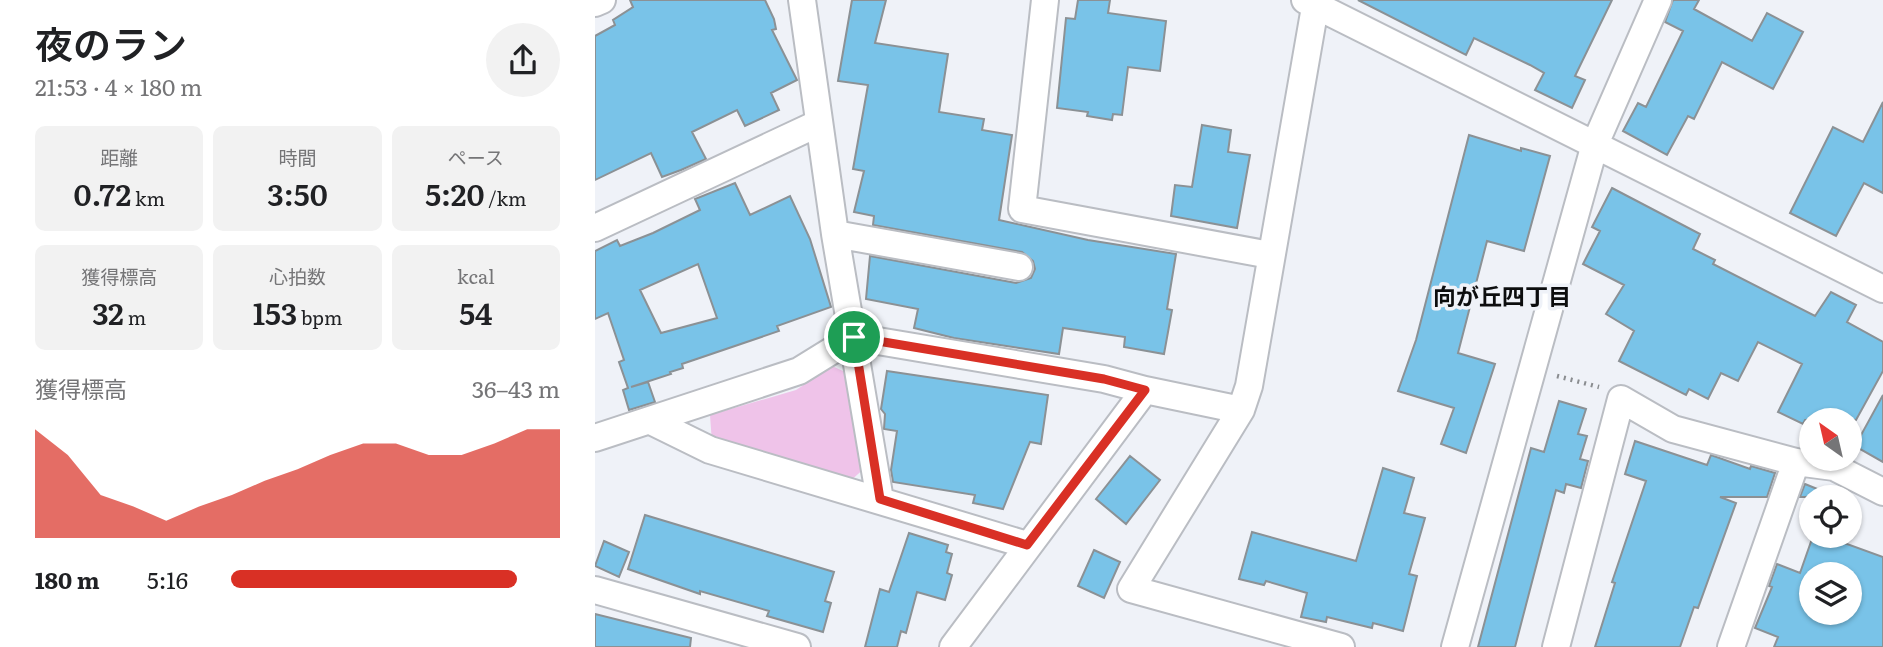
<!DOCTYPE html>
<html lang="ja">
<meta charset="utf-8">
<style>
:root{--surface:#fff;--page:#f2f2f2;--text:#202124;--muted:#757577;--accent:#d93025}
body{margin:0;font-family:Literata,"Noto Sans JP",serif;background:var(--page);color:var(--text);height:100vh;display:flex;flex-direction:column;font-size:26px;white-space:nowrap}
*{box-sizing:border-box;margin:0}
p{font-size:23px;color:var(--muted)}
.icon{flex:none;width:38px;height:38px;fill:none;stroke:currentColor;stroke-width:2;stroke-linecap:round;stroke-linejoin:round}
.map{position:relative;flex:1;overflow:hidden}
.drawer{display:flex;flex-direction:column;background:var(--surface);width:595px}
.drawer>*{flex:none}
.needle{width:46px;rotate:326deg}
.fabs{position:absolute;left:1204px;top:408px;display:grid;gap:14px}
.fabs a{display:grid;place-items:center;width:63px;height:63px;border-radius:50%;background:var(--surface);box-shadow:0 2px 5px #0004;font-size:35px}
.pin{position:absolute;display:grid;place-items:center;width:60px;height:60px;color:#fff;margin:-30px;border:4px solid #fff;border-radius:50%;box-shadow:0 2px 7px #0007}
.round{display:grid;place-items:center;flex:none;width:74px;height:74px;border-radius:37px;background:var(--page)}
.headline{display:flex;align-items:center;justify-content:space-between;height:119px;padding:0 35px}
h1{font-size:38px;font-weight:600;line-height:52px}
.metrics{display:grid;grid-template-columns:repeat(3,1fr);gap:10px;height:119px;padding:7px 35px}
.metrics div{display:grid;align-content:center;border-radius:10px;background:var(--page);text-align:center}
.metrics b{font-size:30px;font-weight:600}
.metrics small{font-size:19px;font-weight:400}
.metrics p{font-size:19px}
.chart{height:196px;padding:14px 35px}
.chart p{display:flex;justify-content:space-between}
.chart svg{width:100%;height:126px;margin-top:7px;fill:var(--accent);opacity:.7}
ul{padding:0 35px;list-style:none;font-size:23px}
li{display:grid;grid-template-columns:112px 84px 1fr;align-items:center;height:52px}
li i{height:18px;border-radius:9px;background:var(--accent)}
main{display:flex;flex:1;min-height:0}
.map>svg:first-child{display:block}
.green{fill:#efc3e9}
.building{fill:#79c3e8;stroke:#8b9195;stroke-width:2;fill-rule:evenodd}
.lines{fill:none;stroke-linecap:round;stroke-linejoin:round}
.minor-casing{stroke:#babdc3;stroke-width:30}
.path{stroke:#8a8d90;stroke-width:4.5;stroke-dasharray:2 5;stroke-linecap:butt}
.minor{stroke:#fff;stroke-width:26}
.route-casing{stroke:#fff;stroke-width:14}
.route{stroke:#d93025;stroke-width:9}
.labels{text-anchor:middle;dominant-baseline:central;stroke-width:7;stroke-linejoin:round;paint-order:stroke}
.neighbourhood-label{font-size:23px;font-weight:bold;fill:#0c0d0e;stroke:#eff2f8}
</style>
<main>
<section class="drawer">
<div class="headline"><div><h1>夜のラン</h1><p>21:53 · 4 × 180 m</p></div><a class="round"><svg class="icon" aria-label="share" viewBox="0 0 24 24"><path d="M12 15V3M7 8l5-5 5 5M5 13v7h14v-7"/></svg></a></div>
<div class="metrics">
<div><p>距離</p><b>0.72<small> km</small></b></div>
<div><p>時間</p><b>3:50</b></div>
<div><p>ペース</p><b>5:20<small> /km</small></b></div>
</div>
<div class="metrics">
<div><p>獲得標高</p><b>32<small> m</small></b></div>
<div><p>心拍数</p><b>153<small> bpm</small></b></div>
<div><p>kcal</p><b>54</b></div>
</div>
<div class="chart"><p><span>獲得標高</span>36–43 m</p>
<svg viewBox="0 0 160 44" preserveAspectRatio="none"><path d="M0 44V6L10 15L20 29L30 33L40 38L50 33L60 29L70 24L80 20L90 15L100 11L110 11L120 15L130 15L140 11L150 6L160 6V44z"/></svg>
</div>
<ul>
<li><b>180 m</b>5:16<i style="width:87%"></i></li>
</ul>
</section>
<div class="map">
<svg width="1288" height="647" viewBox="0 0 1288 647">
<rect width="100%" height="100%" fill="#eff2f8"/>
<path class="green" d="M237,366L259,376L272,466L253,483L117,443L115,415L201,390Z"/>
<path class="building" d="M35,0H170L179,19L181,29L177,30L202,80L176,93L184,110L150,126L142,110L97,132L111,159L86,170L67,177L56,153L0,180V36L20,25L18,20L38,7Z
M257,0H291L280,43L353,54L344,112L389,119L387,130L417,135L404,220L493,240L581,254L572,309L577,310L569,354L529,347L530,337L468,328L464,354L359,338L319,328L323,309L271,299L275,256L421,283L436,278L440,269L438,261L427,252L278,225L279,216L259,212L269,171L258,169L273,85L243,81Z
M483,0H515L513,13L571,21L565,71L533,67L527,115L518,114L517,120L492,116L493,112L462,108L471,18L480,19Z
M763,0H1017L980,76L990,80L977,108L940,90L949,73L935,65L879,38L871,55Z
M1078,0H1104L1099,9L1157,41L1172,13L1208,32L1178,89L1127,62L1099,119L1093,116L1072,155L1028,131L1043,103L1051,107L1088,31L1070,22Z
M1288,102V193L1269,183L1241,236L1195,213L1238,127L1268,142Z
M607,125L636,130L633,152L655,155L642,228L576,216L580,185L597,187Z
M874,135L926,151V148L955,156L929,251L892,241L863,353L900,364L871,453L846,444L859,408L803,391L821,340Z
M140,183L155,215L195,196L215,239L236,307L182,326L184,331L87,364L88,368L75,372L76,374L36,387L53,382L60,402L34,410L28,390L33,388L24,362L29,360L13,313L0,319V251L22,240L25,246L58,233L105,210L100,199ZM103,264L122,318L66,333L45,290Z
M1017,188L1105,234L1098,249L1120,260L1118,264L1220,316L1236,292L1261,305L1252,322L1288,342V371L1261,420H1210L1208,424L1183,412L1207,364L1163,342L1143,381L1126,373L1113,399L1094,389L1091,395L1024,361L1039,331L1011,314L1029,285L988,264L1005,231L997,227Z
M292,371L453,395L446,444L435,442L408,509L378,503L380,495L298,482L296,470L302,431L289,429L290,414L286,409Z
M1288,395V462L1260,446Z
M964,401L991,409L983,434L992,436L985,459L993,461L986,488L971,484L969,493L961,490L920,647H883L936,448L949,452Z
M1040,441L1112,465L1116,455L1155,469L1156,466L1180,473L1172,497H1125L1141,503L1103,608L1099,607L1085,647H1000L1020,583L1017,582L1051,481L1030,474Z
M535,456L565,480L531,524L501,499Z
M788,468L819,478L809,513L830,518L814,574L822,576L808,631L778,623L777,628L732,617L731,622L706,617L712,593L671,581L669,585L644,579L657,532L761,561Z
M1210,484L1237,495V497H1205Z
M50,515L239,572L230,601L236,603L228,632L172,616L174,611L105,591V594L33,569Z
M314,533L353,545L351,552L357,554L352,573L357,575L350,600L322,592L311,633L306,631L302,647H270L285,589L294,592Z
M1218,536H1230L1288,557V647H1179L1183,637L1160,628L1177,587L1174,586L1182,564L1205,573ZM1216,574H1255V612H1216Z
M9,541L34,552L24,577L0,566Z
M499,550L525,562L509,598L483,586Z
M0,614L96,638L95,647H0Z"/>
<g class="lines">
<g class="minor-casing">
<path id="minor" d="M207,0L240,234L285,500
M450,0L427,209L675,255
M710,0L1288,289
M0,3L7,0
M0,228L224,123
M240,234L424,267
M646,410L536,589L746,647
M56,421L115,450L432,545
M0,438L204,371L259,337L509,379L550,390
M0,590L202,647
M358,647L550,390L646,410L654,386L720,7
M860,647L1000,144L1063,0
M961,647L1026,399L1078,429L1201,462L1239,467L1288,492
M1136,647L1201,462"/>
</g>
<path class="path" d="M962,376L1004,387"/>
<use href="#minor" class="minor"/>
</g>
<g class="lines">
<g class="route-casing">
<path id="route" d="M259,337L509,379L550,390L432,545L285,499Z"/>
</g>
<use href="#route" class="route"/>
</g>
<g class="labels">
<g class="neighbourhood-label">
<text x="907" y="295">向が丘四丁目</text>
</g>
</g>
</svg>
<div class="fabs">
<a><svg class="needle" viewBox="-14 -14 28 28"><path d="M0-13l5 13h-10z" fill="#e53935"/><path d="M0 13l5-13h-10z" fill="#757577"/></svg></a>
<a><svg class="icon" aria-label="locate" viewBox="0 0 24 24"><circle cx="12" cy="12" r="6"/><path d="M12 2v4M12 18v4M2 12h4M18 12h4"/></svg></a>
<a><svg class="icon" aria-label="layers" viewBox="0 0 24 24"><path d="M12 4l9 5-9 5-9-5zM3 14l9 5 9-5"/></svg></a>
</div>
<div class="pin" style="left:259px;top:337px;background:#1e9e55"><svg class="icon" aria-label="arrive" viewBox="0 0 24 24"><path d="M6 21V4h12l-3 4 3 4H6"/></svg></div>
</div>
</main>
